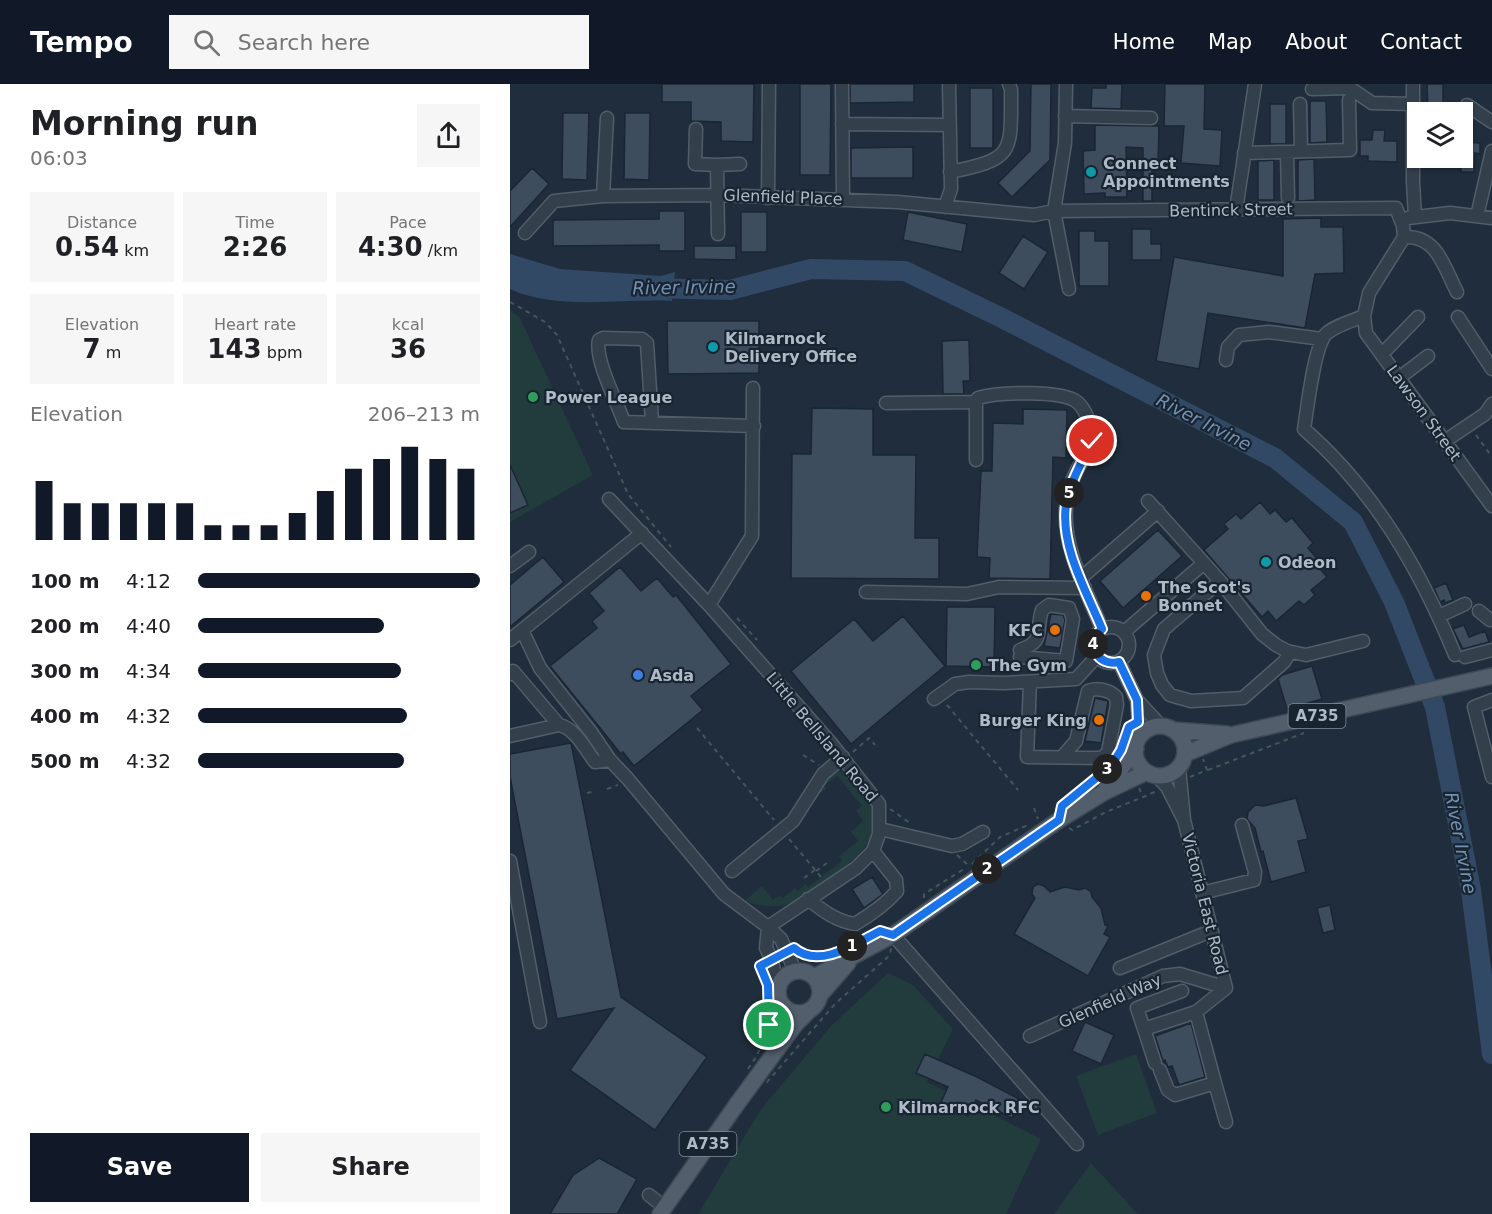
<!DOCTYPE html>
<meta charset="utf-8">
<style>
:root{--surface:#fff;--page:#f6f6f6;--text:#202124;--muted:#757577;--accent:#111827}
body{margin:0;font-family:"DejaVu Sans",sans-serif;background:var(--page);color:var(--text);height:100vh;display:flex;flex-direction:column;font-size:22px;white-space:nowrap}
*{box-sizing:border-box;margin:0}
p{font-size:20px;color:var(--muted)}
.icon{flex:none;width:33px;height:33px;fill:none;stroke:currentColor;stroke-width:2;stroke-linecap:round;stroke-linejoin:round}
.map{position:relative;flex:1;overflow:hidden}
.drawer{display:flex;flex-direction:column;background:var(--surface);width:510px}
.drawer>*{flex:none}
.tools{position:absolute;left:897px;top:18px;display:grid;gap:12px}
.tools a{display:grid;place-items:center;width:66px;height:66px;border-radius:0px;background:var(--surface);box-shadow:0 2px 4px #0004;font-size:30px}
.pin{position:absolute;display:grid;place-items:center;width:51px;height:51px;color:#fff;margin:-26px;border:3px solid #fff;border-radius:50%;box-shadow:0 2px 6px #0007}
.km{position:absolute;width:30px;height:30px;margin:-15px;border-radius:50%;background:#222;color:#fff;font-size:16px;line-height:30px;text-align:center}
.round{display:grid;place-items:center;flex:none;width:63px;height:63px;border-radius:0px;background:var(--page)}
.headline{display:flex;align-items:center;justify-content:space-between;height:102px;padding:0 30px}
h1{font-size:33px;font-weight:700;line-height:45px}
.metrics{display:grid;grid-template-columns:repeat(3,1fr);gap:9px;height:102px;padding:6px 30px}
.metrics div{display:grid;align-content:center;border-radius:0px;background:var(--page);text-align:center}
.metrics b{font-size:26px;font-weight:700}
.metrics small{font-size:16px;font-weight:400}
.metrics p{font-size:16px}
.chart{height:168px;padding:12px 30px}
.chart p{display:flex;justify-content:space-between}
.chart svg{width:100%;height:108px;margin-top:6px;stroke:var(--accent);stroke-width:6}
.action{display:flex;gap:12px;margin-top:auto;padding:12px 30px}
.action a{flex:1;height:69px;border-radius:0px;background:var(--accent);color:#fff;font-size:24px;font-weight:700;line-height:69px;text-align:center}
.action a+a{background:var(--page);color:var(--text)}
ul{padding:0 30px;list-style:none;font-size:20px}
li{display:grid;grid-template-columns:96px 72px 1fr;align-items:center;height:45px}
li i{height:15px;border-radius:8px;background:var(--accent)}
header{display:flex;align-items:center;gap:36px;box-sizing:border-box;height:84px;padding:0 30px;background:var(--accent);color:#fff}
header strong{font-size:28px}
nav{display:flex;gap:33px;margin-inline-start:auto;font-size:21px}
.search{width:420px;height:54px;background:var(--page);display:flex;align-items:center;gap:15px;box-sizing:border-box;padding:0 21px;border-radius:0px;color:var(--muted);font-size:22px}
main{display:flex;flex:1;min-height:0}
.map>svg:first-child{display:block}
.green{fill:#223b3d}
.water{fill:#324965}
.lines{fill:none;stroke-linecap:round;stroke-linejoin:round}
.river{stroke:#324965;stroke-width:20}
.building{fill:#3e4d5e;stroke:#1b2633;stroke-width:1.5}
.minor-casing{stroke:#525d6a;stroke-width:15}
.major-casing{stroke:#3d4855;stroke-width:18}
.path{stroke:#40585a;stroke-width:2;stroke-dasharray:4.5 4.5;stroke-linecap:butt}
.minor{stroke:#343f4c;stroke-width:12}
.major{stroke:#525e6c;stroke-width:15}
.route-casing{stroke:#fff;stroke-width:12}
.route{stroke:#1a73e8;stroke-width:8}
.culture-dot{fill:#0f9aa8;stroke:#192431;stroke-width:2}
.leisure-dot{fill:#2e9e5b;stroke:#192431;stroke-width:2}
.food-dot{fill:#e8710a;stroke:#192431;stroke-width:2}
.shop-dot{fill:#3f7fe0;stroke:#192431;stroke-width:2}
.labels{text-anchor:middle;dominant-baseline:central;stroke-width:4.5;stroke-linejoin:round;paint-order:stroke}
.shield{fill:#192431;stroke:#828d9b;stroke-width:1.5}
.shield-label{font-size:15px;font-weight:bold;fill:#afbac8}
.poi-label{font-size:16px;font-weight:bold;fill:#afbac8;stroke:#192431;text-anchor:start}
.street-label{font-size:16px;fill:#afbac8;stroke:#192431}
.water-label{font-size:18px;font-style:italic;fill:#7491b2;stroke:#192431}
</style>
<header>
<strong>Tempo</strong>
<div class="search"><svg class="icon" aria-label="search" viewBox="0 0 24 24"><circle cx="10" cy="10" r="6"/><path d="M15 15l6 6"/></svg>Search here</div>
<nav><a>Home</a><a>Map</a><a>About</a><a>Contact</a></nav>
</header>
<main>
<section class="drawer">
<div class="headline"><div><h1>Morning run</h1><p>06:03</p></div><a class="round"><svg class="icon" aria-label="share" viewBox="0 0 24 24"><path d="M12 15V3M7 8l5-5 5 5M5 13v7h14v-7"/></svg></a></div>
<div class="metrics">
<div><p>Distance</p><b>0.54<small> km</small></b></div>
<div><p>Time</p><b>2:26</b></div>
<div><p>Pace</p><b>4:30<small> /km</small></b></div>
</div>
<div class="metrics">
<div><p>Elevation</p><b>7<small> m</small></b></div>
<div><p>Heart rate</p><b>143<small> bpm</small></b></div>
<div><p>kcal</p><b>36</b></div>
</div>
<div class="chart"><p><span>Elevation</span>206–213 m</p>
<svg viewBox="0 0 160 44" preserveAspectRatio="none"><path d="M5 44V20M15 44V29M25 44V29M35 44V29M45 44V29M55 44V29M65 44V38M75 44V38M85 44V38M95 44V33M105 44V24M115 44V15M125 44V11M135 44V6M145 44V11M155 44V15"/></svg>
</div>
<ul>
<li><b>100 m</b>4:12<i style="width:100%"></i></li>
<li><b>200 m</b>4:40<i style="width:66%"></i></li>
<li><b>300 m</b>4:34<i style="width:72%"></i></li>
<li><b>400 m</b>4:32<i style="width:74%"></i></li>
<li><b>500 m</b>4:32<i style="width:73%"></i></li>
</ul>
<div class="action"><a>Save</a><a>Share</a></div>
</section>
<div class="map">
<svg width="982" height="1130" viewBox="0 0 982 1130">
<rect width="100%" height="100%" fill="#202d3c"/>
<path class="green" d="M0,226L10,234L83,391L0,438Z
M330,687C340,688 344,696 350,704C384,746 352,771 318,795C305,805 291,816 275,821C261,824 247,821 234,817L252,802L263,816L270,811L273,814L285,804L288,807L296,800L298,803L332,777L329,772L348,757L341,748L353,737L346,727L352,722L327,692L315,701L316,705L304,714C311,703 316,690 330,687Z
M378,889L403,901L443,945L417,998L531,1055L496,1130H188L251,1025L322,941Z
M626,970L647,1029L588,1051L566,992Z
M581,1079L628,1130H544Z"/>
<path class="water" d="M0,170L50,185L151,192L165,188L162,217C111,214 47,227 0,205Z"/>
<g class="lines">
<path class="river" d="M139,204L220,206L301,185L395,187L492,234L765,374L843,438L884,518L925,623L961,806L982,970"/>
</g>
<path class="building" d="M152,0H244L243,58L211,57V38L181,37V18H152Z
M290,0H321L320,91H290Z
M340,0H404V18L340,19Z
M521,0H541L540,76L502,113L488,99L520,67Z
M596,0H612L611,25L581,24L582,4H596Z
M655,0H695L694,45L712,46L710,82L671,79L674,42H654Z
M917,0H933V28H918Z
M460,4H483V64H460Z
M800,17H816L817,58L800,59Z
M760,20H776V60H760Z
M53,29H79L77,96L52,95Z
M115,29H140L139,96L114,95Z
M585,41L649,42L648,78H642V117H633V64L616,63L617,113H595V109L574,110L573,67L585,66Z
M863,46H875L874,57H887V78L858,77V72H850V56H862Z
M952,58L970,59V70L965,69L964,88H951Z
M403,63V94H341V64Z
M804,75L805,116L788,117V76Z
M764,76V116H748V77Z
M22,84L39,100L0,143V107Z
M149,127H175V167H149V161L43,162V136L149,135Z
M231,128H257V168H231Z
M398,128L457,140L452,168L393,156Z
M811,134V143H833L834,189L805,190L795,244L698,229L689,285L646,277L664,173L773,192V135Z
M622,145H641V160H651V176H622Z
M569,147H585V157H599V202H569Z
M513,152L538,168L514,205L489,189Z
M184,162H226V176L184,175Z
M157,237H249V289L158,290Z
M459,256L460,297H453L454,310H433L432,257Z
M302,324L363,325V371H406L405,454H429V495L281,494L282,370H301Z
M513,325L557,326L556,374L543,373L540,495L479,494L480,474L467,473L471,387H482L483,339L513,340Z
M0,381L18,421L0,429Z
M750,418L760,430L765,426L776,438L782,434L803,459L798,464L809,477L805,479L817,493L801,506L805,511L794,521L789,517L766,537L758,527L752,533L694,466L718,445L714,440L726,430L731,435Z
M648,446L672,472L613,524L590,497Z
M33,473L54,498L0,543V501Z
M110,483L131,507L147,494L163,513L166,511L221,580L181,612L193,626L124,682L113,668L111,670L40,582L87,544L82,537L94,527L79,509Z
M936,499L943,516L935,519L934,516L930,518L924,504Z
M437,523H485L484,583L436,582Z
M541,530L553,531L555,536L550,564L534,562Z
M393,532L435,582L341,660L281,587L344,535L363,557Z
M954,541L959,553L975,547L979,558L953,565L943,545Z
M802,582L812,615L777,625L768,595L772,591Z
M585,614L598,617L591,659L575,657Z
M61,659L111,913L197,973L145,1046L60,986L104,924L47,935L0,693V670Z
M786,714L798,755L788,757L796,788L761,798L753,767L751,768L745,744L737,735L738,728L745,721L754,722Z
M362,793L373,810L354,824L342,805Z
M528,800L534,802L540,808L555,803L569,806L575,804L581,808L582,813L591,824L595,841L598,842L594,850L600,853L578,892L504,850L525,814L522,810L523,803Z
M820,821L825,846L813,849L807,824Z
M575,938L604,951L591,980L562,967Z
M681,939L695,993L669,1001L662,982L658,983L655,976L653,977L645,952Z
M415,970L467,993L511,1016L502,1034L466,1016L458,1032L431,1018L438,1003L406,989Z
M89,1074L127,1095L107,1130H40L63,1091Z"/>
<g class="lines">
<g class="minor-casing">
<path id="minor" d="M332,0L333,115
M556,0L555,59L544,127L559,205
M903,0V98L905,133
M802,5L840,4L862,19L903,20
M790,20L791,67
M957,21L982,38
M555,32L641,34
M332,40L439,41
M186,45L185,80L207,81L208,150
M777,68L778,114
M734,69L840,66L839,16
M207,81L230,80
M440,88C505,75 501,69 501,6L499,0
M93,112L97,34
M258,114L259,0
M435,123L441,105L439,0
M726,126L745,0
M967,132L982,67
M898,134L940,129L982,134
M15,149L44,117L93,112L208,111L388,118L524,131L544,127L886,124L893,142L894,153L859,209L854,232C842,237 824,242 816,250C804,262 797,327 794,345C864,406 910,485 945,571
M894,153C927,151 934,183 947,208
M854,232L856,249L982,422
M948,233L982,285
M872,270L908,233
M716,276L718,263L729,251L759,248L812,255
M889,294L918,272
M376,319L466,318
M142,338L137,259L132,255L93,254L89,256C84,275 107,318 114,338L244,342
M935,357L975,330L982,320
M466,376V318L468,314C488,308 552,306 567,318C576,325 583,345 582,356C580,367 570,379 566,388C561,398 557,413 556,424C553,466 577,507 592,545
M99,415L199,521L320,658L369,720V750L363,767L346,784L258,843
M638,417L710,497L752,550L766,561L777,567L796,571L853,557
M0,482L19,468
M571,494L648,427
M710,497L654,545L644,571L647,589L652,601L660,611L681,617L733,614L774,578L780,568
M356,508L457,510L489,503L575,504
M199,521L242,452L243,304
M969,527L980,536
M929,532L955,520
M583 561a18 18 0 1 1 36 0a18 18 0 1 1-36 0Z
M12,546L30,584L81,648L100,676L118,695L214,810L258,843L271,855L285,887
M614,548L694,479
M0,556L132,449
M510,573L556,577L563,535L559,524L539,521L532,526C525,547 536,557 510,566
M955,573L982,566
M609,578L627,616L651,642
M0,590L3,587L49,641
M520,598L517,673L592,674L598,668L607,621L606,613C600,606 586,603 578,607L566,657L552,673
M424,615L445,600L459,598L494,599L566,595L587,572
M627,616L630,653
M982,616L964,623L982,693
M0,652L49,641C65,644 76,666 85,678L100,676
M646,691L657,703L674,736L669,683
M674,736L716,904
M370,745L442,762L452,760L473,748
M0,777L30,938
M222,787L283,737L313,690L333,673
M692,809L744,796L745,788L732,741
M298,815C313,827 326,837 345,840C360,831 375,821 387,807L386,796L363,767
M258,843L256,864L262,876L268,909
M383,851L567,1060
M610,884L701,847
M672,907L627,924L634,945L686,928L716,904
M634,945L645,979
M520,952L653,892L670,890L716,904
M650,986L658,1006L665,1011L705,999L686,928
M705,999L716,1038
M139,1111L154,1123"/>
</g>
<g class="major-casing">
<path id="major" d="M625 667a25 25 0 1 1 50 0a25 25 0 1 1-50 0Z
M664,646L717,650
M675,670L721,651L982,592
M596,704L626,665
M268 908a21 21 0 1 1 42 0a21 21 0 1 1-42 0Z
M304,893L383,851L549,736L593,709L637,688
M310,911L338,879
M266,962L273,929L271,919
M150,1130L227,1020L285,941L299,927"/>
</g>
<path class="path" d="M0,218L35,238L47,251L118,410L161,463
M966,351L982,373
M227,534L247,556
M437,621L508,706
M187,644L264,736
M613,659L617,647
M343,668L359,654L365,661
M293,671L309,681
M698,686L794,649
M680,693L697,686L693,675
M629,704L633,713L647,707
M97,705L108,701
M77,709L85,707
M524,724L528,735
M380,725L400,739
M559,744L562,746L596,728L633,713
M279,755L312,794
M447,771L459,782
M462,780L490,753L518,741
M306,787L317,779
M294,794L305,786
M414,814V810L454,785
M370,847L383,851L380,871L325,920L257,998L238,985C260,955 267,916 251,882L284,864C309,886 347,860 370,847Z"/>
<use href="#minor" class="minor"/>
<use href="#major" class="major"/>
</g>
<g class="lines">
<g class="route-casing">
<path id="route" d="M259,941L258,901L250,882L284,864C309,886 347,859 370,847L383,851L549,736L552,722L601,682L611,666L619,643L628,638L627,616L609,578C588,583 575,560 592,545C577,508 550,463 556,421C560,398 572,378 582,357"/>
</g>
<use href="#route" class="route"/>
</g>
<g class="culture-dot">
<circle cx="581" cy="88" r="6"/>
<circle cx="203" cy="263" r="6"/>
<circle cx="756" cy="478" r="6"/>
</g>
<g class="leisure-dot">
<circle cx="23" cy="313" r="6"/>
<circle cx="466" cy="581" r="6"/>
<circle cx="376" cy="1023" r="6"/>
</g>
<g class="food-dot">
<circle cx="636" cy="512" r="6"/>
<circle cx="545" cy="546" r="6"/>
<circle cx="589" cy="636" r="6"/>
</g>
<circle class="shop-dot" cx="128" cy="591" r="6"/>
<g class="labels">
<g class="shield">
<rect x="778.5" y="620" width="57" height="24" rx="4.5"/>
<rect x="169.5" y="1048" width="57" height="24" rx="4.5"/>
</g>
<g class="shield-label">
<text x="807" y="632">A735</text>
<text x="198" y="1060">A735</text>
</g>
<g class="poi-label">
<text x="593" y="79">Connect<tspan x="593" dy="18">Appointments</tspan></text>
<text x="215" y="254">Kilmarnock<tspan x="215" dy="18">Delivery Office</tspan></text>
<text x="35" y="313">Power League</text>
<text x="768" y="478">Odeon</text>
<text x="648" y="503">The Scot's<tspan x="648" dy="18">Bonnet</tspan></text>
<text x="533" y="546" text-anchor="end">KFC</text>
<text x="478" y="581">The Gym</text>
<text x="140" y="591">Asda</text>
<text x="577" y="636" text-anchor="end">Burger King</text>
<text x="388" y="1023">Kilmarnock RFC</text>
</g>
<g class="street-label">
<text transform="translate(273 113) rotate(2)">Glenfield Place</text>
<text transform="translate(721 126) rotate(-1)">Bentinck Street</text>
<text transform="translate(914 329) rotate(54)">Lawson Street</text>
<text transform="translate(312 653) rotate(50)">Little Bellsland Road</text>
<text transform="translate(695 820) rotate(76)">Victoria East Road</text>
<text transform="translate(600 917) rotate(-24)">Glenfield Way</text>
</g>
<g class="water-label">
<text transform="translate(174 203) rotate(-1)">River Irvine</text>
<text transform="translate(694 338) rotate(27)">River Irvine</text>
<text transform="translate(951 759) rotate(79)">River Irvine</text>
</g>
</g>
</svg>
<div class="tools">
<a><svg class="icon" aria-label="layers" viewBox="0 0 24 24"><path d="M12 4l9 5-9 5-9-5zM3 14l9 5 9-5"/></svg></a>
</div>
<div class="pin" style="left:259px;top:941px;background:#1e9e55"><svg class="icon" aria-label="arrive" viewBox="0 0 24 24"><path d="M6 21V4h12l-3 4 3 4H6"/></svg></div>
<div class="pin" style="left:582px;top:357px;background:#d93025"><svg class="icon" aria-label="check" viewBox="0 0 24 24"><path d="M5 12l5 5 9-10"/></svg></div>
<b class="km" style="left:342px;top:862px">1</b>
<b class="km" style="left:477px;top:785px">2</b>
<b class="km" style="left:597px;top:685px">3</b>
<b class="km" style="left:583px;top:560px">4</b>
<b class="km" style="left:559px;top:409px">5</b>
</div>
</main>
